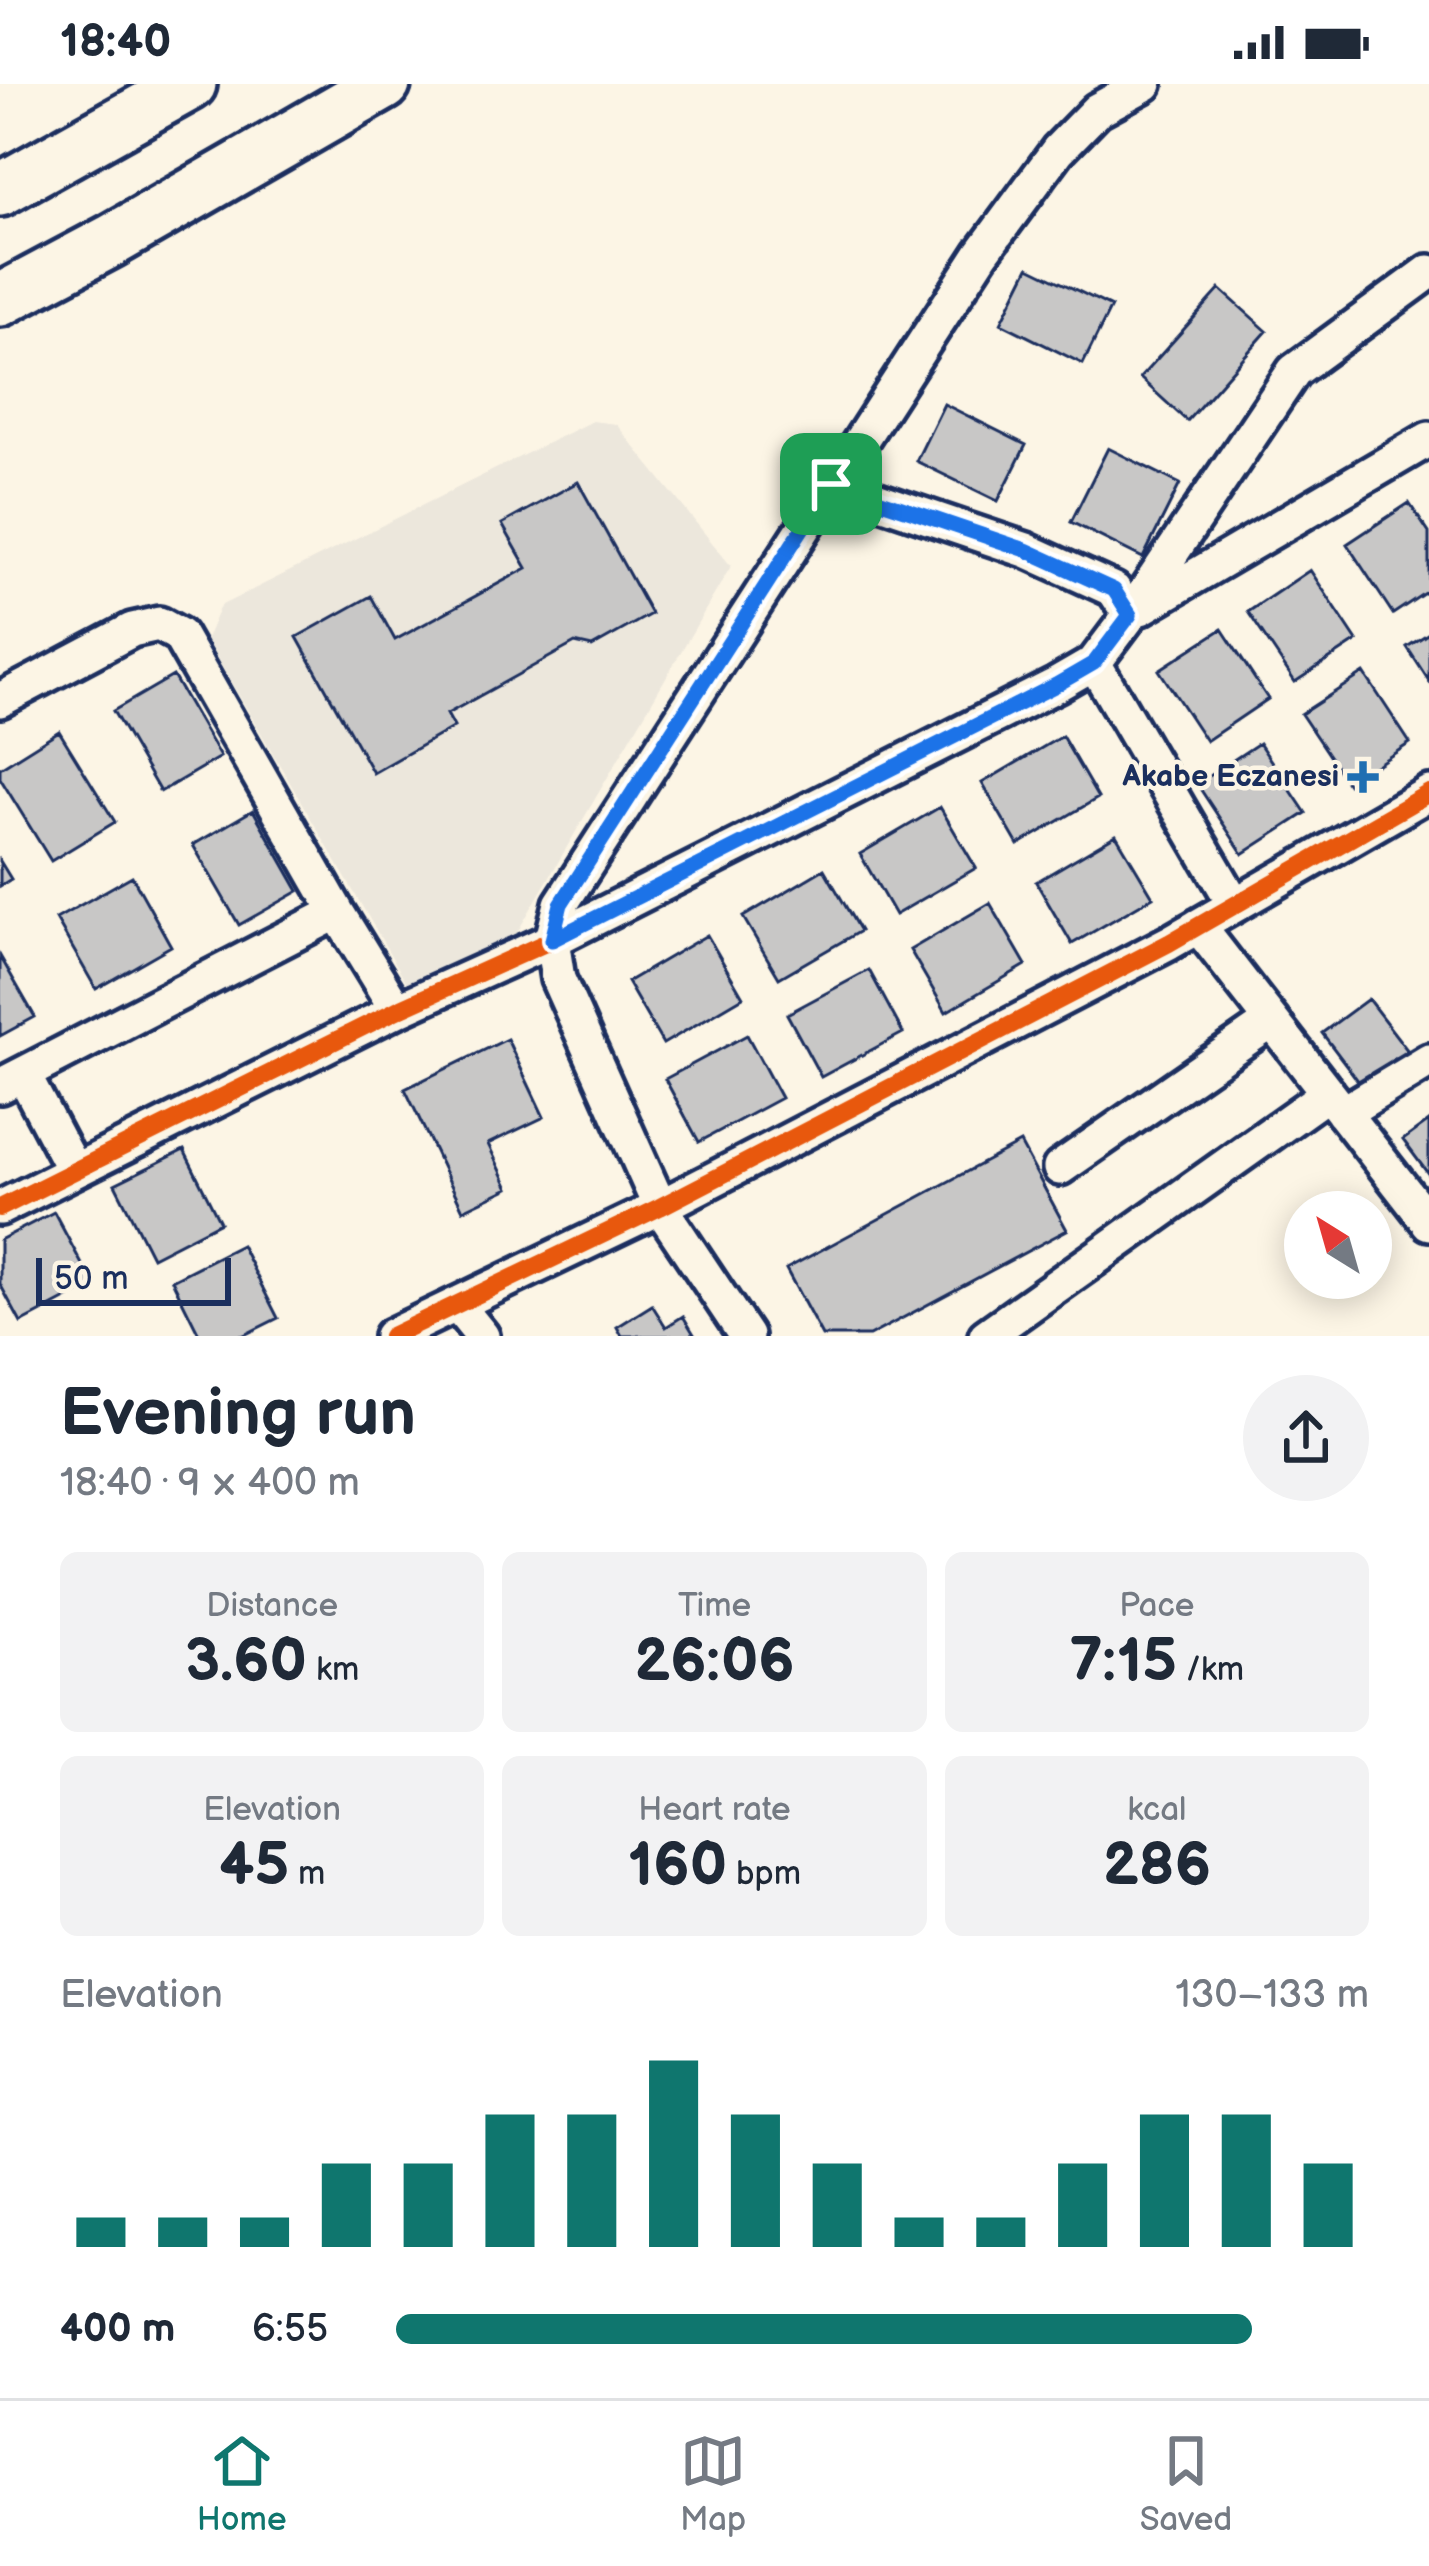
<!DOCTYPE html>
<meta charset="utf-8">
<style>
:root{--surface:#fff;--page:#f2f2f3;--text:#1f2937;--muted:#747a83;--line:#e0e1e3;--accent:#0f766e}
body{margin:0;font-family:"Balsamiq Sans",sans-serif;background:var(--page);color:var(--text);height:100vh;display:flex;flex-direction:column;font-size:45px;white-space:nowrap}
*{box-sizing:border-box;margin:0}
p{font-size:39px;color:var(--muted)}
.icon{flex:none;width:66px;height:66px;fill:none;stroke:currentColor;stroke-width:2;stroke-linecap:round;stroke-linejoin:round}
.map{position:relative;height:1252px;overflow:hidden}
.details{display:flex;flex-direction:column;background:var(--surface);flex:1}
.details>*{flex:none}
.needle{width:78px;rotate:323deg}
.fabs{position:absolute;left:1284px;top:1107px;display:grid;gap:24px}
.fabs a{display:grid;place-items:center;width:108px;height:108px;border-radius:50%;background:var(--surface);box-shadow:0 6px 30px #0003;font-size:60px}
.scale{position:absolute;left:36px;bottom:30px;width:195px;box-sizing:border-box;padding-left:12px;border:6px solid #1b2f5e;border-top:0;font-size:33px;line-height:42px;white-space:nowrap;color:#1b2f5e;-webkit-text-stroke:9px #fcf5e5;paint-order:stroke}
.pin{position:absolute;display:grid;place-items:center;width:102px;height:102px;color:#fff;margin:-51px;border-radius:24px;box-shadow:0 6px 18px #0006}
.round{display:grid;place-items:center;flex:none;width:126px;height:126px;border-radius:63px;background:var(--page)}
.headline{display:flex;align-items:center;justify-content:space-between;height:204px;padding:0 60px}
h1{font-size:66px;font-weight:600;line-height:90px}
.metrics{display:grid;grid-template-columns:repeat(3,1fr);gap:18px;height:204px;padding:12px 60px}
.metrics div{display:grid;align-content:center;border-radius:18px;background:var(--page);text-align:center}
.metrics b{font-size:60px;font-weight:600}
.metrics small{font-size:33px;font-weight:400}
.metrics p{font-size:33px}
.chart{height:336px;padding:24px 60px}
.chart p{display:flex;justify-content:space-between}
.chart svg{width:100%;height:216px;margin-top:12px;stroke:var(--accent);stroke-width:6}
ul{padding:0 60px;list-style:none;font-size:39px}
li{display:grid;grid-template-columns:192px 144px 1fr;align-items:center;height:90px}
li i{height:30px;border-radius:15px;background:var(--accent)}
.status{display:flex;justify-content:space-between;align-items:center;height:84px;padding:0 60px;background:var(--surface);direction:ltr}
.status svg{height:33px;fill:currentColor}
.menu{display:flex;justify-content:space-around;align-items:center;height:168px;border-top:3px solid var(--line);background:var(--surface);font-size:33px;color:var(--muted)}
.menu a{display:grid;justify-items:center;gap:6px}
.menu .on{color:var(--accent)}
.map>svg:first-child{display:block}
.built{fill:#ece7dc}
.building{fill:#c8c7c6;stroke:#1b2f5e;stroke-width:3}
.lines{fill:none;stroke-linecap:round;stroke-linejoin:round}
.minor-casing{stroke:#1b2f5e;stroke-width:42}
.highway-casing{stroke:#1b2f5e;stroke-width:60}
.minor{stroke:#fcf5e5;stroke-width:33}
.highway{stroke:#fcf5e5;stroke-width:51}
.cycleway-casing{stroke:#fcf5e5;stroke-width:26}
.cycleway{stroke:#e8590c;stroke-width:18}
.route-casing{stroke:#fff;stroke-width:24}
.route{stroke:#1a73e8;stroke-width:15}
.poi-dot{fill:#1f6fb2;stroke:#fcf5e5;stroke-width:4.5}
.labels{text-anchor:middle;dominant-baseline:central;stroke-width:9;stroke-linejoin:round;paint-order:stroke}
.poi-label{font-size:30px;font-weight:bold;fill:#1b2f5e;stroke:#fcf5e5;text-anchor:end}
</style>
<div class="status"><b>18:40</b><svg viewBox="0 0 49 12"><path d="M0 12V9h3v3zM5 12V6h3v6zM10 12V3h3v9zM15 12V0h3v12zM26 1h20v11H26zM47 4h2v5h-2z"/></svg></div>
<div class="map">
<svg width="1429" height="1252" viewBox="0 0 1429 1252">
<rect width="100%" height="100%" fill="#fcf5e5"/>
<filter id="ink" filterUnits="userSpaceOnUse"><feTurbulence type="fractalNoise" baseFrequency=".00833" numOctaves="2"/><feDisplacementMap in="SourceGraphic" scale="24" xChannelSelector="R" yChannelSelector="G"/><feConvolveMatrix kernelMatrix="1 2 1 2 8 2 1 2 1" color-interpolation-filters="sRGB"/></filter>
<g filter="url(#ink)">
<path class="built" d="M592,337L616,340L731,482L515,852L407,899L206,555L220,522Z"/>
<path class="building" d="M1029,183L1111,223L1083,280L1001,239Z
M1220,205L1267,247L1187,337L1140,294Z
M944,320L1026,361L998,417L916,377Z
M1108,364L1180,400L1143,474L1071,438Z
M578,398L651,530L592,563L575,559L447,630L454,643L373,689L297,553L371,512L395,556L527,484L502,440Z
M1409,419L1429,449V506L1393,530L1347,460Z
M1310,486L1357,557L1295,598L1248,528Z
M1222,545L1268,615L1206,657L1159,586Z
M1429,549V597L1407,563Z
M1364,589L1410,659L1348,700L1301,630Z
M173,592L220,673L160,708L113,627Z
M59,647L115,738L51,777L0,694V684Z
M1062,652L1098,714L1018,761L982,699Z
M1259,659L1306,729L1243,770L1197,700Z
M940,723L976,784L895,831L860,770Z
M253,726L299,807L239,841L193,761Z
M1116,751L1153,813L1072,860L1036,798Z
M0,777L11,795L0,802Z
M824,785L860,847L779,894L743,833Z
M132,792L171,862L96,905L56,835Z
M990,819L1026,881L946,928L910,866Z
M707,851L743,913L663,960L627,898Z
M0,872L35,933L0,952Z
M869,886L903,949L821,993L787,930Z
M1368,915L1411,971L1365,1006L1322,949Z
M747,951L781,1014L699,1058L665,995Z
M507,955L544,1033L488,1060L509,1104L463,1126L405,1005Z
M1429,1037V1091L1403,1056Z
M1020,1059L1067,1146L869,1252H822L786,1185Z
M184,1066L220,1138L152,1173L115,1100Z
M54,1128L93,1201L21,1239L0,1200V1156Z
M241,1161L278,1234L242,1252H200L172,1196Z
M652,1221L666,1243L683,1232L695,1252H622L617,1243Z"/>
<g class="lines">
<g class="minor-casing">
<path id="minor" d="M1141,524L1429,355
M1130,531L1294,287L1429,188
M1094,579L1235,821
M0,616L132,546L159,540L179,551L337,828L397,926
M1198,842L1429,1139
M23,990L74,1087
M0,1002L337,828
M1343,1029L1429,977
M1060,1084L1272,937
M0,1124L397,926L552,856L1056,601L1094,579L1130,531L1114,506L1026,466L831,400
M457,1221L482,1252
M391,1252L660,1123L1169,859L1429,709
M746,1252L660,1123L558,895L552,856L561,820L982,169L1058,66L1097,26L1145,0
M986,1252L1328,1009"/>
</g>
<g class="highway-casing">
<path id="highway" d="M0,106L190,0
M0,216L111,157L384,0"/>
</g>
<use href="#minor" class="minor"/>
<use href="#highway" class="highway"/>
<g class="cycleway-casing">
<path id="cycleway" d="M0,1124L397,926L552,856L1056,601L1094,579L1130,531L1114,506L1026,466L831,400
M391,1252L660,1123L1169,859L1429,709"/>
</g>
<use href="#cycleway" class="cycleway"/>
</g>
</g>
<g class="lines" filter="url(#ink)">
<g class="route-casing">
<path id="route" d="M831,400L1026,466L1114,506L1130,531L1094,579L1056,601L552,856L561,820Z"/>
</g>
<use href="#route" class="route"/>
</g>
<path class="poi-dot" d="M1357 675h12v12h12v12h-12v12h-12v-12h-12v-12h12z"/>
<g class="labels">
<g class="poi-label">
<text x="1339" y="693">Akabe Eczanesi</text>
</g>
</g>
</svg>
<div class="fabs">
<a><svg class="needle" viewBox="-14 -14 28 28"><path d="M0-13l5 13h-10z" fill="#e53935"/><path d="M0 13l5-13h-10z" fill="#747a83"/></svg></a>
</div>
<div class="scale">50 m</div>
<div class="pin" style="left:831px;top:400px;background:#1e9e55"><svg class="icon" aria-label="arrive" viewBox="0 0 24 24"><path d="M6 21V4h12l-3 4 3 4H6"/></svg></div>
</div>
<section class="details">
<div class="headline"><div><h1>Evening run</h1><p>18:40 · 9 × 400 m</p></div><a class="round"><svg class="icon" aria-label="share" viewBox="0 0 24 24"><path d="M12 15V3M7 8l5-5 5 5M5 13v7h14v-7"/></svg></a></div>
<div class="metrics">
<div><p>Distance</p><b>3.60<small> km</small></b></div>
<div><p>Time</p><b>26:06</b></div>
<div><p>Pace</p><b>7:15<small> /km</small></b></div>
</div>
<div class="metrics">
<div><p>Elevation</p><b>45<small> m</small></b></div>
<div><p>Heart rate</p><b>160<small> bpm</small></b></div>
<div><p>kcal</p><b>286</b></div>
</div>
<div class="chart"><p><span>Elevation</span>130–133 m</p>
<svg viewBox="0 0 160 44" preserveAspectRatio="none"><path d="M5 44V38M15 44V38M25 44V38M35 44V27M45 44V27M55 44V17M65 44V17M75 44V6M85 44V17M95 44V27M105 44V38M115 44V38M125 44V27M135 44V17M145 44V17M155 44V27"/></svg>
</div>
<ul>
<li><b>400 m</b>6:55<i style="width:88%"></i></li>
</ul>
</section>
<nav class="menu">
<a class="on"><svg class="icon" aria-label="home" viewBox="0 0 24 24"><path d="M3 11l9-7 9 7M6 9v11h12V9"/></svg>Home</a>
<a><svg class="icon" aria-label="map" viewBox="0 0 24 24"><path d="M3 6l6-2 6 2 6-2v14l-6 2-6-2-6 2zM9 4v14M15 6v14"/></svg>Map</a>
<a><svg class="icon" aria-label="saved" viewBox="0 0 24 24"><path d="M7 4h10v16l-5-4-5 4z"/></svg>Saved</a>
</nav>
